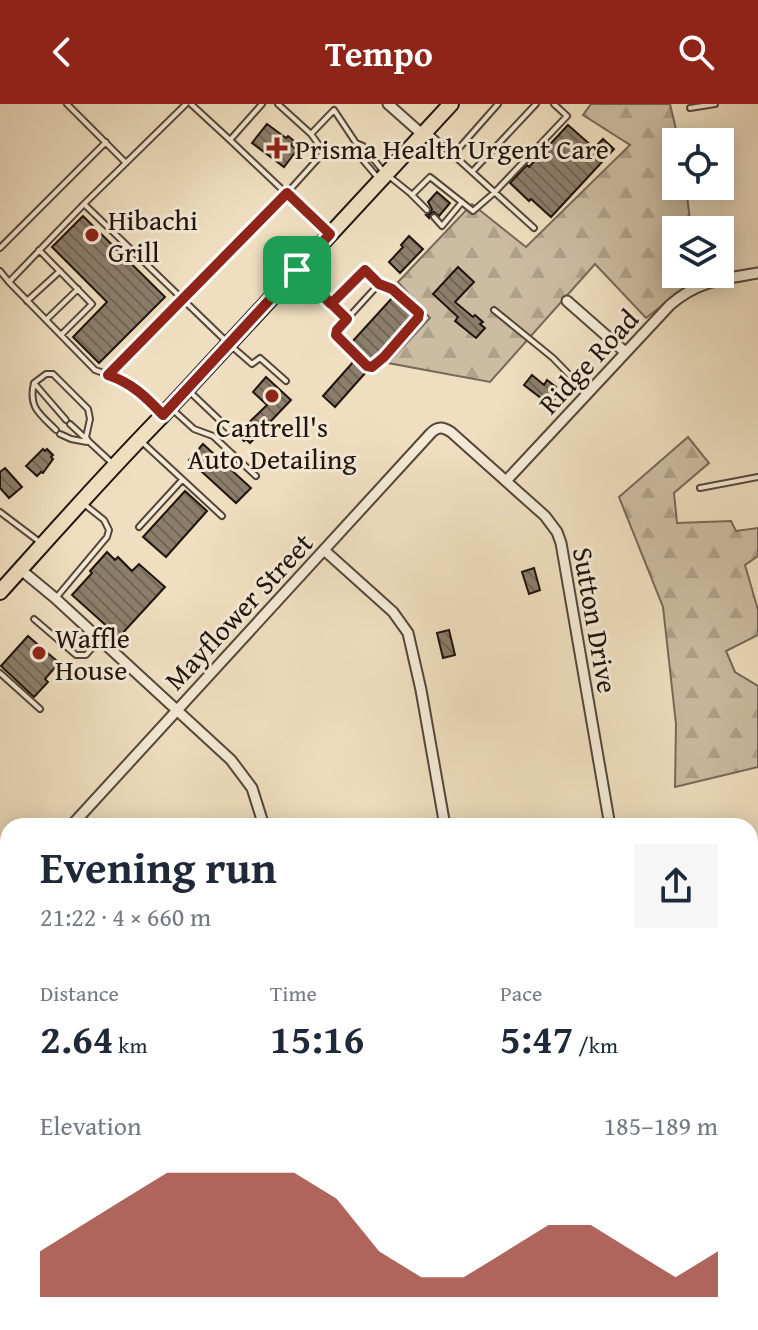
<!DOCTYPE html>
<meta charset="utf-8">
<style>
:root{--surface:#fff;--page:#f6f6f7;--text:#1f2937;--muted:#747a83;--accent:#8f2418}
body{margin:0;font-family:"Gentium Book Plus",serif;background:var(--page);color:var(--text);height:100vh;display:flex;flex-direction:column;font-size:30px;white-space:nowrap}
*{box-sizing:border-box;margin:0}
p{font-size:26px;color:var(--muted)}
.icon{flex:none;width:44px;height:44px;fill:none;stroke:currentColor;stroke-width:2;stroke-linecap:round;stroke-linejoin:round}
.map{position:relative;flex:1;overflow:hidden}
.panel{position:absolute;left:0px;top:714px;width:758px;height:512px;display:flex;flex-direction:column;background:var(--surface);border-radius:24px 24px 0 0;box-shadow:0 4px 20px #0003}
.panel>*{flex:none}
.tools{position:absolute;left:662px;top:24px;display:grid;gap:16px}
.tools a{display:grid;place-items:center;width:72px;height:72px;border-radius:0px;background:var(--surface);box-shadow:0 4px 20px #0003;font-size:40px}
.pin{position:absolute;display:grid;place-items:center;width:68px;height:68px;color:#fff;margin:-34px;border-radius:16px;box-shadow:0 4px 12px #0006}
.round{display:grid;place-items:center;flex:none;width:84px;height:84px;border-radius:0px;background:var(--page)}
.headline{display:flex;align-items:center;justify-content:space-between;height:136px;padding:0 40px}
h1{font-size:44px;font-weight:600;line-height:60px}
.figures{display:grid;grid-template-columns:repeat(3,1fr);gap:12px;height:136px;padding:8px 40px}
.figures div{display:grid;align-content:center}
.figures b{font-size:40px;font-weight:600}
.figures small{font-size:22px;font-weight:400}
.figures p{font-size:22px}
.chart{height:224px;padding:16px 40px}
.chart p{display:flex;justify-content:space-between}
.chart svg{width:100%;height:144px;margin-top:8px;fill:var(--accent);opacity:.7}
header{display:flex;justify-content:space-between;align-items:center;height:104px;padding:0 40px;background:var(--accent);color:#fff;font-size:36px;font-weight:600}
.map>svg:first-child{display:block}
.forest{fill:url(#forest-firs);stroke:#766858;stroke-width:2}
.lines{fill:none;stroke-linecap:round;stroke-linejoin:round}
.stream{stroke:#726454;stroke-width:3}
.building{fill:url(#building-back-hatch);stroke:#20140e;stroke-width:2}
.lane-casing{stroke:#54473a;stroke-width:8}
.street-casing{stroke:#54473a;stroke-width:13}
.secondary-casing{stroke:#20140e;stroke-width:16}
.primary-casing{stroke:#20140e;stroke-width:18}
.lane{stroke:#f5ead6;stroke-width:4}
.street{stroke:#f5ead6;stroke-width:9}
.secondary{stroke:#f5ead6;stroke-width:12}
.primary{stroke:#efdfc0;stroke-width:14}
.route-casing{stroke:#fff;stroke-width:16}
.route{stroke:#8f2418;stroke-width:10}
.poi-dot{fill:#8f2418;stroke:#f5ead6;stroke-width:3}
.labels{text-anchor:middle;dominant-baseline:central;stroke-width:6;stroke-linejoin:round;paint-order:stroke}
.poi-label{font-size:28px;fill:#20140e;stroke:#f5ead6;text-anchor:start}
.street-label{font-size:28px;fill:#20140e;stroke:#f5ead6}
</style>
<header><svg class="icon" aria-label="back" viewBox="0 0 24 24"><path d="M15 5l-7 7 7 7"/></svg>Tempo<svg class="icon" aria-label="search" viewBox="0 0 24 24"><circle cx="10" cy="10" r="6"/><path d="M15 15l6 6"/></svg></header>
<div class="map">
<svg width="758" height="1226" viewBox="0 0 758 1226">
<defs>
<pattern id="forest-firs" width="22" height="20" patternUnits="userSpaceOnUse" patternTransform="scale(2)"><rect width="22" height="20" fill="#ccbca2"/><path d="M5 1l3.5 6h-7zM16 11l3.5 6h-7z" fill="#afa18a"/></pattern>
<pattern id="building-back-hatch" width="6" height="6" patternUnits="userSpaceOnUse" patternTransform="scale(2)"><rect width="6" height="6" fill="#8c7e6b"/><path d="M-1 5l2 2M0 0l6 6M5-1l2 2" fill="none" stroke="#726656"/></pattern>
</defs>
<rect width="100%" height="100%" fill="#efdfc0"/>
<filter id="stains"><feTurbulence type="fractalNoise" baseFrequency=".0025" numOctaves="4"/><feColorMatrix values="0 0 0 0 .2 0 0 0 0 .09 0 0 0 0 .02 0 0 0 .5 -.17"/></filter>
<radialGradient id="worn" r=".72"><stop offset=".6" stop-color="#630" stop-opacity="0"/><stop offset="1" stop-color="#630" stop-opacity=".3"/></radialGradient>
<path class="forest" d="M591,0H670L679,38H676V82H686L691,126H676V170H695L696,175L646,214L595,160L490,278L388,259L430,214L398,178L472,100L526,143L630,41L583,11Z
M688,333L709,359L674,389L677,419L731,417L736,427L758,424V452L745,461L758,506V531L726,547L735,568L758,582V663L675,683L676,620L663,503L619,393Z"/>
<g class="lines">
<path class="stream" d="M750,925L758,937
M750,1215L758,1206
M738,1226L747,1218"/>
</g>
<path class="building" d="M267,20L286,34L288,32L294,37L291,41L297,46L284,63L252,39Z
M568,21L594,44L603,35L614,45L551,113L531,95L529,97L510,79L527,61L529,63Z
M437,88L450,99L439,112L434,108L430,110L429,114L426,111L430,110L432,105L428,98Z
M83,112L165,193L99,259L73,233L107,198L52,143Z
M409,132L423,145L400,169L389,158L403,143L401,141Z
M458,163L474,178L455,198L473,213L475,211L483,218L480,220L485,224L476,234L455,217L458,213L433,190Z
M393,193L413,212L371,257L367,256L351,239Z
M354,257L361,264L367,267L335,303L323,292Z
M532,271L544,281L547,276L556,283L553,287L558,291L550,301L524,281Z
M266,273L291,296L250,339L246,335L244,337L237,330L267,301L253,288Z
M203,340L251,384L236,399L189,356Z
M43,345L45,347L47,345L53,351L51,353L53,355L43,369L41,368L37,372L26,362Z
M5,364L22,383L9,394L0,384V368Z
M185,387L207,407L166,453L143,433Z
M107,448L115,456L118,453L132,467L139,460L165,483L119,533L72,491L92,469L90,467Z
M534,464L540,486L529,490L522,468Z
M449,526L455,551L443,554L437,529Z
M28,532L57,557L55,559L57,561L45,575L48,578L34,593L1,562Z
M360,1218H400L383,1226H364Z"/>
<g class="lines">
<g class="lane-casing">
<path id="lane" d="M67,0L126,59
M191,0L230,36L262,0
M690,4L715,0
M428,28L534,124
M311,30L334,6L356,39
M230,36L328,129
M453,51L498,0
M472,68L536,0
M390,73L410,89L427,106
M378,74L356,48V39L363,42L383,67
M412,91L430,73L473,107L495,88L567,12L554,0
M84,100L186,0
M434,113L442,122L462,98
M0,144L106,38
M39,146L92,200L61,231
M0,167L9,178L95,266L123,276L142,289L161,309
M299,168L347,215L379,180L365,166L331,200
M9,178L84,100L229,240L252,260L260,254L286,277
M27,197L60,167
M494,206L553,254L586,288
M347,215L337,226L336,231L364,260L372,263L418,214L419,209L392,185L379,180
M46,216L78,185
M108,271L287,89L324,48L311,30L278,0
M34,279L66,316
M189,287L232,328
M172,305L194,325L213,332L256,372
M70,320L112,359
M56,326C40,310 28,304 34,279L46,270H53L88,305L90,315L86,333L89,338
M60,330L71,335L87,338
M141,337L222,412
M700,384L758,373
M0,408L41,439
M139,423L182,376
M56,494L107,433L109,426L104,416L84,400
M34,515L76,551H86L99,536
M0,569L40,605"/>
</g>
<g class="street-casing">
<path id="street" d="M388,0L423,31
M567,197L625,248
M506,377L670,201C697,177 723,175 758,169
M324,446L393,508L408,529L421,586L445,722
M20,465L55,494L231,656L252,684L264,722
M71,722L431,329C438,322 443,323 451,328L545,412L557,428L561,439L610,722
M0,800L8,791
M0,853L8,860
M148,1218L152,1226
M318,1218L322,1226
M537,1218L541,1226
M553,1226L566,1218"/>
</g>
<g class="secondary-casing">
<path id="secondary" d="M750,786L758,784
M0,1017L8,1015"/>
</g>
<g class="primary-casing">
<path id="primary" d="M0,488C54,428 107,368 163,311L451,0"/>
</g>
<use href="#lane" class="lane"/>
<use href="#street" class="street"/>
<use href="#secondary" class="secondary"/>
<use href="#primary" class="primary"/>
</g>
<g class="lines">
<g class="route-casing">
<path id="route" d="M297,166L163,311C146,293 132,279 108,271L287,89L330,130L297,166L331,200L365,166L379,180L392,185L419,209L418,214L384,253L372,263L367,262L336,231L337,226L347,215L297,166"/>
</g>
<use href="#route" class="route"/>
</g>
<g class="poi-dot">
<path d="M273 32h8v8h8v8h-8v8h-8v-8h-8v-8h8z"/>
<circle cx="92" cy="131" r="8"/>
<circle cx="272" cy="292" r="8"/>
<circle cx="39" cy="549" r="8"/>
</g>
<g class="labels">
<g class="poi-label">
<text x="295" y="44">Prisma Health Urgent Care</text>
<text x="108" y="115">Hibachi<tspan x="108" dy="32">Grill</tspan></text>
<text x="272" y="322" text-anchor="middle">Cantrell's<tspan x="272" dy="32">Auto Detailing</tspan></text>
<text x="55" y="533">Waffle<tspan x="55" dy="32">House</tspan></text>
</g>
<g class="street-label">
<text transform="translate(588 257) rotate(-47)">Ridge Road</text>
<text transform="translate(238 507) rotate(-47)">Mayflower Street</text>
<text transform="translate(596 516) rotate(80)">Sutton Drive</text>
</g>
</g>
<rect width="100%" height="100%" filter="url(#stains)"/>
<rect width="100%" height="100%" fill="url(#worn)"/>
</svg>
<div class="tools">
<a><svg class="icon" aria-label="locate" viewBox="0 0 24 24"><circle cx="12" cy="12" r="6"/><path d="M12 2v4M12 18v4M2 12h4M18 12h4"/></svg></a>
<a><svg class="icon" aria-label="layers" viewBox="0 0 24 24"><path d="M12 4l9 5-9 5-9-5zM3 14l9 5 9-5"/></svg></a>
</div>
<div class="pin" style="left:297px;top:166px;background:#1e9e55"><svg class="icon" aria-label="arrive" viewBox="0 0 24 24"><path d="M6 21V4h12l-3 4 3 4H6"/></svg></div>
<section class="panel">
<div class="headline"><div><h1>Evening run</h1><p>21:22 · 4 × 660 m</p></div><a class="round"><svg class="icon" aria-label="share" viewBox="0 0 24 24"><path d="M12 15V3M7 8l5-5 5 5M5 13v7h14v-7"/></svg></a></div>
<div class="figures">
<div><p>Distance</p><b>2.64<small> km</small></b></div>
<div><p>Time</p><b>15:16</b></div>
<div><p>Pace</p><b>5:47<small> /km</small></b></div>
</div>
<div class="chart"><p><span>Elevation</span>185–189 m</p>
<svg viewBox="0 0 160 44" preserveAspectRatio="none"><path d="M0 44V30L10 22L20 14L30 6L40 6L50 6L60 6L70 14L80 30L90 38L100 38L110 30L120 22L130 22L140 30L150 38L160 30V44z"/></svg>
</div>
</section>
</div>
